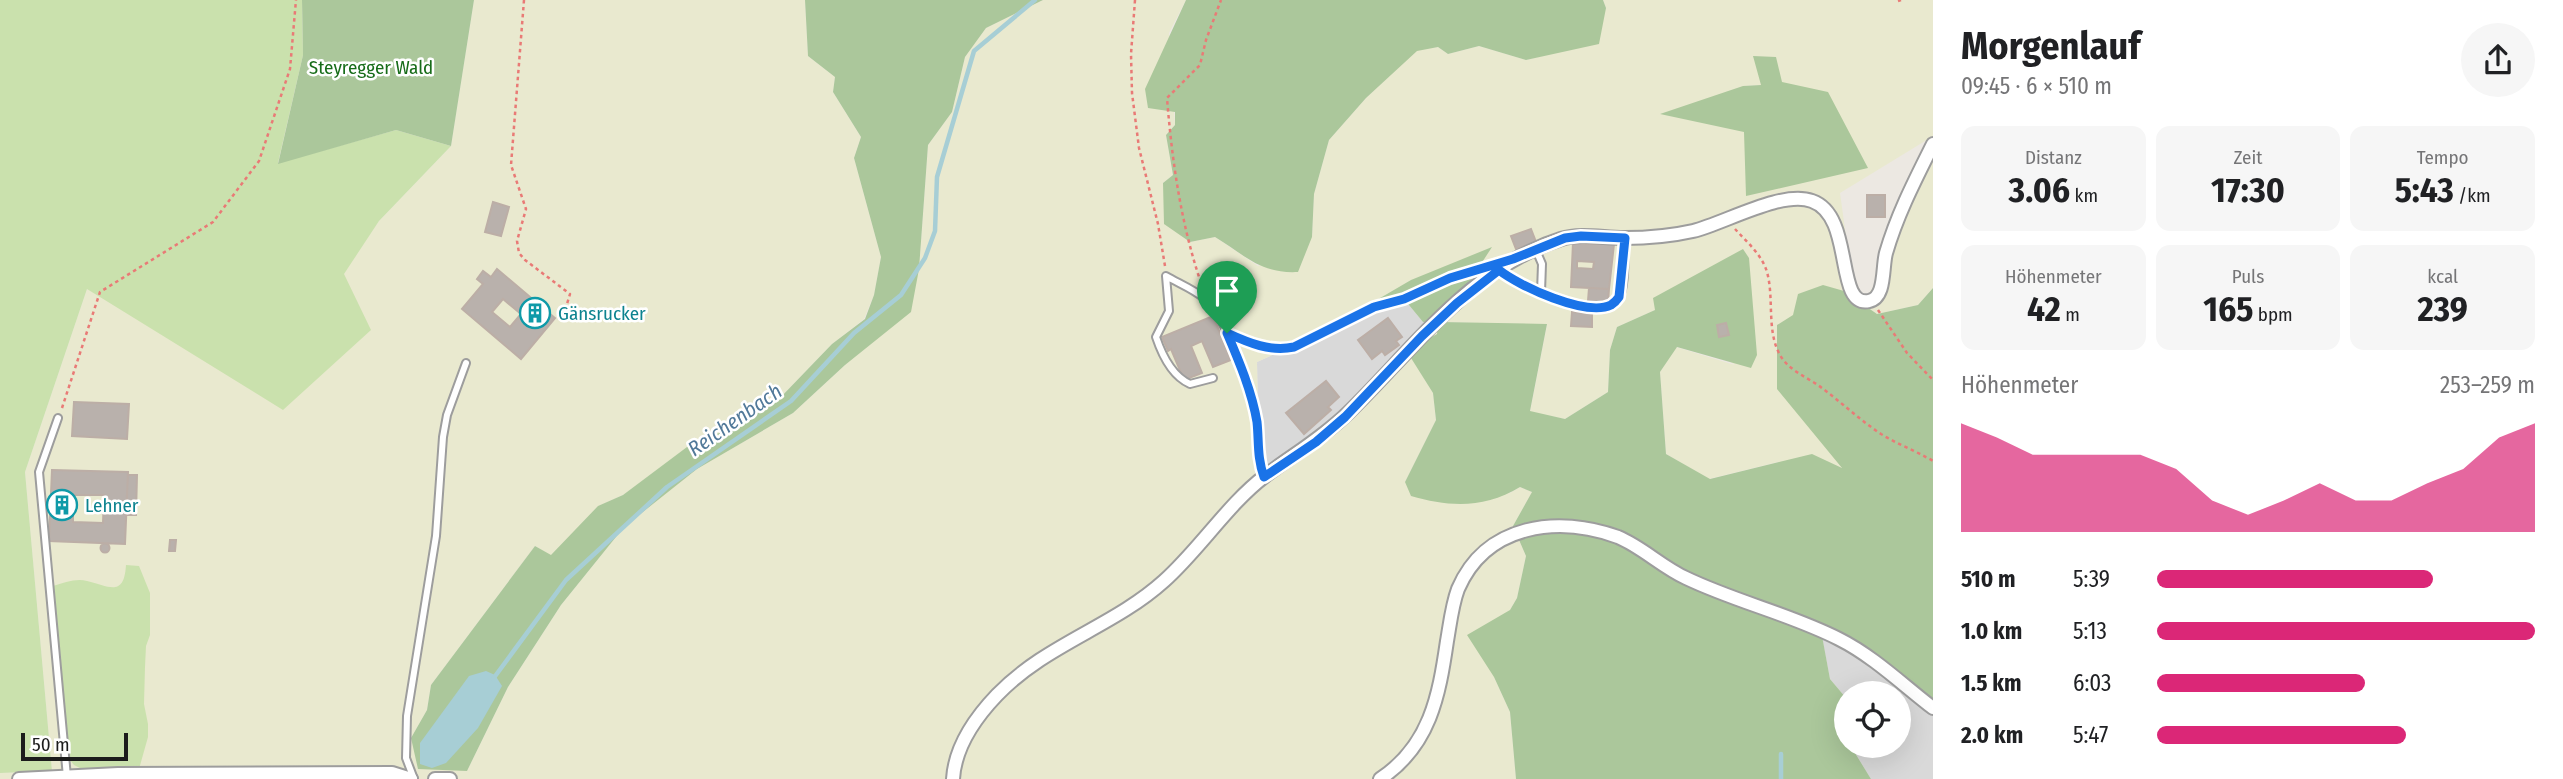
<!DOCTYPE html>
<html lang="de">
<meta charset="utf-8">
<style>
:root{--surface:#fff;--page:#f6f6f6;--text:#202124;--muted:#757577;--accent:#db2777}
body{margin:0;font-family:"Fira Sans Condensed",sans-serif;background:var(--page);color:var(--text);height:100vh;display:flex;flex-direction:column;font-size:26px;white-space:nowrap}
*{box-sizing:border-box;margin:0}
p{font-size:23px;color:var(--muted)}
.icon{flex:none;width:38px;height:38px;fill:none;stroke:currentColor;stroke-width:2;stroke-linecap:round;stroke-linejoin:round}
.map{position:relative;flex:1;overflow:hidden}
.panel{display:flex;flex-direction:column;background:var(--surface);width:630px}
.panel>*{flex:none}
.fabs{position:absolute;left:1834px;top:681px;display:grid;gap:14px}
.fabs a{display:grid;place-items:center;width:77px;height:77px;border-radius:50%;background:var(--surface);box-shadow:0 7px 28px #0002;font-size:35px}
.scale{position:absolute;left:21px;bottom:18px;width:107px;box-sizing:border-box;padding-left:7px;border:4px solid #1c1c1c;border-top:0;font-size:19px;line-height:24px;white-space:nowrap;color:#1c1c1c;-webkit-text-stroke:5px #fff;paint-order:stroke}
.pin{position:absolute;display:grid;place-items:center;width:60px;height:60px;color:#fff;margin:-72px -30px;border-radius:50% 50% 50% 0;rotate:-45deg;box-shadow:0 0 7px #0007}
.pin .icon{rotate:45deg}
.round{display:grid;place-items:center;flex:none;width:74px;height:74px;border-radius:37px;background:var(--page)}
.headline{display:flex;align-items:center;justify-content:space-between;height:119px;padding:0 28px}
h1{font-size:38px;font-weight:700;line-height:52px}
.stats{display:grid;grid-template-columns:repeat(3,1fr);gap:10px;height:119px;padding:7px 28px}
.stats div{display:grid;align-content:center;border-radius:14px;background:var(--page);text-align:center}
.stats b{font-size:35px;font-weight:700}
.stats small{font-size:19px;font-weight:400}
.stats p{font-size:19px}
.chart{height:196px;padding:14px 28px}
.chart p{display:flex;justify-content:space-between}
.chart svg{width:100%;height:126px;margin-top:7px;fill:var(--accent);opacity:.7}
ul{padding:0 28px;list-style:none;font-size:23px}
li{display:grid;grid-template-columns:112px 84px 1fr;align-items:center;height:52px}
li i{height:18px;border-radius:9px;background:var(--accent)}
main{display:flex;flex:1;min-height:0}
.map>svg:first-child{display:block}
.residential{fill:#d9d9d9}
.farmland{fill:#e9e9cf;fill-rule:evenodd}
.grass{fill:#cae1ad}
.forest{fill:#abc79b}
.water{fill:#a7ced5}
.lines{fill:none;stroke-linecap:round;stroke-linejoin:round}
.stream{stroke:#a7ced5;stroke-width:4.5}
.building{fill:#b9b1ac;stroke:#bcaea6;stroke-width:2;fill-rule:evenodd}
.lane-casing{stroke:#9d9d9d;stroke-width:10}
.street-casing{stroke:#9d9d9d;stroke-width:16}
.path{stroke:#e97a76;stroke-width:2.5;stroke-dasharray:3.5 3.5;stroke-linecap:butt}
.lane{stroke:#fff;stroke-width:6}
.street{stroke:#fff;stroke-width:12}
.route-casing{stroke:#fff;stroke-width:14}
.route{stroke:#1a73e8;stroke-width:9}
.labels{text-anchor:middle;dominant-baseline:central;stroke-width:5;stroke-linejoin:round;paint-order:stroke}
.park-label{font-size:19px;fill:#176c19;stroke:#fff}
.culture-label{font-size:19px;fill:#0d838f;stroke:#fff;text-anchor:start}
.water-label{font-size:21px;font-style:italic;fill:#517999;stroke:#fff}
</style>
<main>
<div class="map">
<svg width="1933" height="779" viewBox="0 0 1933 779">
<rect width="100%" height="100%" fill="#ece8e2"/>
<path class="residential" d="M1404,299L1423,322L1438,321L1344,417L1265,472L1259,464L1257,362L1384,304Z
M1822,637L1858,651L1933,709V779H1871L1855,753L1854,746H1899V693H1846V698L1830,679Z"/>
<path class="farmland" d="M474,0H805L808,56L835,77L833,92L861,137L854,158L881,257L874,295L864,319L832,344L779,399L623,495L599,506L551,556L535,546L431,685L427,710L411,738L467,771L508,687L561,605L624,527L697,469L793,413L845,365L919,269L928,145L952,112L965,57L986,28L1043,0H1186L1169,33L1175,125L1166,135L1173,175L1163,183L1165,198L1190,242L1215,237L1258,266L1312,237L1314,194L1329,140L1366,98L1417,50L1438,47L1448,54L1479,46L1526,60L1562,51L1606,8L1603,0H1933V288L1918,305L1877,314L1844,291L1804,419L1844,469L1778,462L1709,479L1666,454L1660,372L1676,347L1735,365L1655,310L1617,327L1610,350L1608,392L1565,419L1530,412L1547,325L1440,322L1436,318L1470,281L1490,248L1376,302L1384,304L1257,362L1259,464L1265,472L1316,442L1438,321L1437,334L1424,341L1411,357L1433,393L1436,420L1405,482L1510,493L1520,487L1532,492L1513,526L1526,556L1517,598L1510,610L1494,677L1510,712L1516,779H0V773L52,771L25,472L87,289L343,274L379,221L451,146ZM1762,85L1747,196L1743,86ZM1930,138L1880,246L1874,286L1866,297L1853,287L1840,193Z"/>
<path class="grass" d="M0,0H302L303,55L278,163L396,130L451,146L379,221L344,274L371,330L283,410L87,289L25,472L52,771L0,773Z
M126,565L139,566L150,593V635L146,646L145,667L144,704L148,724V737L139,769H82L74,765L69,759L53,586C64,583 76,578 87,581C109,586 124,598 126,565Z"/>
<path class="forest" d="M302,0H474L451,146L396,130L278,164L303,55Z
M805,0H1043L986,28L965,57L952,112L928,145L919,269L911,312L845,365L793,413L697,469L624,527L561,605L508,687L467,771L418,769L411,738L427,710L431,685L535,546L551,555L598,506L623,495L687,447L740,424L779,399L832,344L865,319L874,295L881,257L854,158L861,137L833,92L835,77L808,56Z
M1186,0H1603L1606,8L1599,44L1526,60L1479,46L1448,54L1438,47L1417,51L1366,98L1329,140L1314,194L1312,237L1298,272C1260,274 1245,255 1215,237L1190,242L1164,224L1163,183L1173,175L1166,135L1175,125V112L1148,108L1145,89Z
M1753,56L1776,57L1782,82L1828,92L1868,168L1746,196L1744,132L1660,114L1743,86L1761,85Z
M1492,247L1470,281L1436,318L1440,322L1547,324L1530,411L1565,419L1608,392L1610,350L1617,327L1655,310L1653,298L1743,249L1749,258L1757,355L1751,368L1677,347L1660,372L1666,454L1710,479L1812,454L1842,468L1777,389V325L1793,315L1798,294L1823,285L1844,291L1877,314L1918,305L1933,288V702L1820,625L1830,679L1846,698V746H1854L1855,753L1871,779H1516L1510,712L1494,677L1467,635L1510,610L1517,598L1526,556L1513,526L1532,492L1520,487C1484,509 1449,507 1411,496L1405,482L1436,420L1433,393L1411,358L1424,341L1437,334L1438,322H1423L1404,299L1384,304L1375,301L1411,280Z"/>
<path class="water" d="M486,671L495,675L502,686L478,728L446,763L432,768L420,764V743L469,676Z"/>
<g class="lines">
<path class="stream" d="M493,679L566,580L667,487L791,401L854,333L901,295L925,258L935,231L937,177L974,51L1035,0
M1781,779V754"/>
</g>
<path class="building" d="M1867,195H1885V217H1867Z
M493,202L509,207L501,236L485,232Z
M1531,229L1536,242L1516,249L1511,236Z
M1573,243L1614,244L1609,289L1571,287ZM1577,261L1594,262L1593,269L1577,268Z
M497,269L555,318L521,359L462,309L483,284L477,279L483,271L491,277ZM503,299L521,314L510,327L492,312Z
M1589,288L1609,289L1608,303L1588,301Z
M1572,312L1592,313V327L1571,326Z
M1213,316L1231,360L1213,367L1202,341L1191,346L1202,373L1184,380L1171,349L1168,351L1162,337Z
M1388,318L1402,337L1396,341L1399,345L1385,355L1382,351L1372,359L1358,340Z
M1726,323L1729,335L1719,337L1717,325Z
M1326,381L1339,397L1328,407L1331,410L1304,434L1286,413Z
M74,402L129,404L127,439L72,436Z
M52,470L128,472L125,544L49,541ZM73,495H104L103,523L73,522Z
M128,475H137L136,515H126Z
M170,540H176L175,551H169Z
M100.5 548a4.5 4.5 0 1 1 9 0a4.5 4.5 0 1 1-9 0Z"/>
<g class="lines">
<g class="lane-casing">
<path id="lane" d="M1536,250L1542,264L1541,292
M1499,270C1517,285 1601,326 1619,298C1626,287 1624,252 1625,238
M1213,378L1190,384C1172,376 1162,355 1156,337L1169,311L1166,276C1178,283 1193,289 1204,298C1226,315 1253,394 1257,423C1259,441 1257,459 1263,477
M58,418L39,472L67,777
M414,779L406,758L407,716L436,536L443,437L447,415L466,363"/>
</g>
<g class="street-casing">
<path id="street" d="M19,779L118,774L392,773L411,779
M435,779H450
M953,779C955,746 975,718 997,695C1046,644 1113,627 1164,581C1199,550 1228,504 1265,476C1294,454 1321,439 1348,413C1413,350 1471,267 1561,239C1581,233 1603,238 1624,238C1646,238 1671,236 1693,231C1725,223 1782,190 1812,201C1855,216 1834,308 1869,301C1886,298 1882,267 1886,253C1897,215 1915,180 1933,144
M1380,779C1430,746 1439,696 1447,641C1450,624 1452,605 1458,589C1486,524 1558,515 1618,537C1642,547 1662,567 1686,578C1736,602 1790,614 1839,639C1873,656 1903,685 1933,708"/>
</g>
<path class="path" d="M524,0L511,165L526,209L517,241L519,253L525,260L570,294L564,314
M1135,0L1131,54L1132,93L1139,148L1158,224L1165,266
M1898,1L1901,0
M1735,229C1747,242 1762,255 1767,272C1774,297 1767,327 1778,351C1786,370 1806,376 1822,388C1842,403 1860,420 1881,434C1897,444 1916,451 1933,461
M1201,283C1181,224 1172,161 1167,98L1200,65L1206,40L1221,0
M1878,310L1907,353L1933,380
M1242,339L1280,350L1294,347L1374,307L1404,299L1476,269
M62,408L100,292L213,222L259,161L290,69L296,0"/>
<use href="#lane" class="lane"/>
<use href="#street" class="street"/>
</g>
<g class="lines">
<g class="route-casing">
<path id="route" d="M1581,236L1625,238L1619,297C1617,300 1614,303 1611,305C1586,317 1519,286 1499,270L1457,303L1422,336L1345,417L1316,442L1264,477C1257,458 1259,441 1257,422C1252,392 1239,361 1227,333C1249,343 1270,352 1294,347L1374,307L1404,299L1450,278L1513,259L1565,238Z"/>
</g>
<use href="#route" class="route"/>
</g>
<defs>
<g id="building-ring" transform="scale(1.575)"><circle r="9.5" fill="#fff" stroke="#0f9aa8" stroke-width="1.5"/><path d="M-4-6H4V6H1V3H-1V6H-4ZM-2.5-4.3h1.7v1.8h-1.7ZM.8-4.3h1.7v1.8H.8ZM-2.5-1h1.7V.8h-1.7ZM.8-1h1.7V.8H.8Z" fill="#0f9aa8"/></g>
</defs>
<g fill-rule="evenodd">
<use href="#building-ring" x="535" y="313"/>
<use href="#building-ring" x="62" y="505"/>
</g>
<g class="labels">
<g class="park-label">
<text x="371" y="67">Steyregger Wald</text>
</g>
<g class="culture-label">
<text x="558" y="313">Gänsrucker</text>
<text x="85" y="505">Lehner</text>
</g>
<g class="water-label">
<text transform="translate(735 420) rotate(-35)">Reichenbach</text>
</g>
</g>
</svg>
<div class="fabs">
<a><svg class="icon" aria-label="locate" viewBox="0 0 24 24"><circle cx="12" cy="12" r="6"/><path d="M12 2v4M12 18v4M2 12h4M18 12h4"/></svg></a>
</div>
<div class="scale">50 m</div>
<div class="pin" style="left:1227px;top:333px;background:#1e9e55"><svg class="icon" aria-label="arrive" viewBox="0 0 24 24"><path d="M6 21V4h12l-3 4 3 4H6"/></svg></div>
</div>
<section class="panel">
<div class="headline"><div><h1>Morgenlauf</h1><p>09:45 · 6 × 510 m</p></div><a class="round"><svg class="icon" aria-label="share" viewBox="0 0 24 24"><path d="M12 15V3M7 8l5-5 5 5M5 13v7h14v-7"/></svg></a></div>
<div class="stats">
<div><p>Distanz</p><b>3.06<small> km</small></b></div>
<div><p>Zeit</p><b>17:30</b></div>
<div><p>Tempo</p><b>5:43<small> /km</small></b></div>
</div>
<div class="stats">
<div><p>Höhenmeter</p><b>42<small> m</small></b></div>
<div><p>Puls</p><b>165<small> bpm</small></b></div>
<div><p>kcal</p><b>239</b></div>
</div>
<div class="chart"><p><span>Höhenmeter</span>253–259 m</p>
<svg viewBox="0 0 160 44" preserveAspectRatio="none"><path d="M0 44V6L10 11L20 17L30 17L40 17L50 17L60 22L70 33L80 38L90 33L100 27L110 33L120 33L130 27L140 22L150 11L160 6V44z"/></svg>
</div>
<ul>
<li><b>510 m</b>5:39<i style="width:73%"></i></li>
<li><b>1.0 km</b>5:13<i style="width:100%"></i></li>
<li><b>1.5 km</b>6:03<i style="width:55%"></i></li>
<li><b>2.0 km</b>5:47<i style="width:66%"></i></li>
</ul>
</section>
</main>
